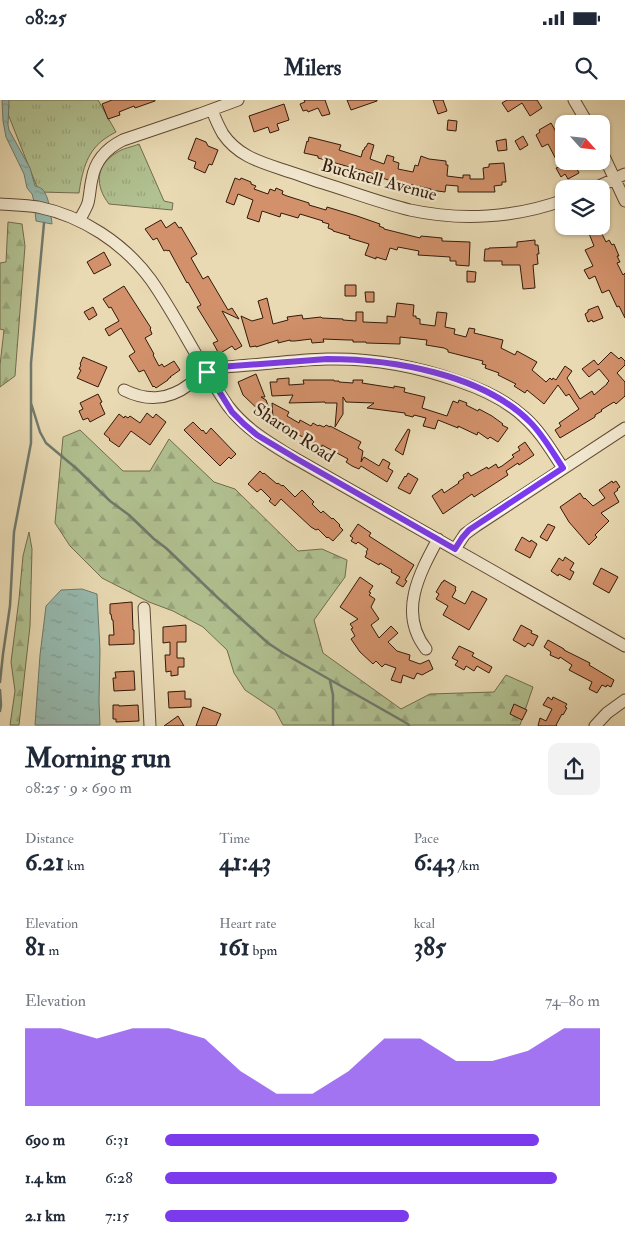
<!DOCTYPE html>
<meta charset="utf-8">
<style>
:root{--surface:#fff;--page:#f2f2f3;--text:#1f2937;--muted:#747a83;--accent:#7c3aed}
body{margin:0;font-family:"IM FELL Double Pica",serif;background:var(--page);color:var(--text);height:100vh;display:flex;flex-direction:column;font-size:19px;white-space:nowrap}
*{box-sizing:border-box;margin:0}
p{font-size:16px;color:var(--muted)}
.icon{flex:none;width:28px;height:28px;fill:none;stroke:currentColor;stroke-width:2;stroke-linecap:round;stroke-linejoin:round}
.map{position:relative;height:626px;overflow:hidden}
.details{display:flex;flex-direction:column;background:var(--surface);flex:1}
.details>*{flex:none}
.needle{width:32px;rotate:117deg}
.tools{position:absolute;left:555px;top:15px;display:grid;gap:10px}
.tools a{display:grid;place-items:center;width:55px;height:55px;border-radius:10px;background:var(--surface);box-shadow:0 1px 4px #0004;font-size:25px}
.pin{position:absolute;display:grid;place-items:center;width:42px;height:42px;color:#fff;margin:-21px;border-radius:10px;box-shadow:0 2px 8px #0006}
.round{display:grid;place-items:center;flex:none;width:52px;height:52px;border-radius:10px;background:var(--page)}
.headline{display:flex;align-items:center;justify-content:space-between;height:85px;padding:0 25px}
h1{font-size:28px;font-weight:700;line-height:38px}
.figures{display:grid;grid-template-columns:repeat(3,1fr);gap:8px;height:85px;padding:5px 25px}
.figures div{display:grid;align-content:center}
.figures b{font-size:25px;font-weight:700}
.figures small{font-size:14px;font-weight:400}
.figures p{font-size:14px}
.chart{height:140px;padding:10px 25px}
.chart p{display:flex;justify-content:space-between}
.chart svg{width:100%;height:90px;margin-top:5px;fill:var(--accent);opacity:.7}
ul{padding:0 25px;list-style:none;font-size:16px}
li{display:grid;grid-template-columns:80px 60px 1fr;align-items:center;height:38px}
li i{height:12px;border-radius:6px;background:var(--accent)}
.status{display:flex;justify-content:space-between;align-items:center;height:35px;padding:0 25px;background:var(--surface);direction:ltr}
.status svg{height:14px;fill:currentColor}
header{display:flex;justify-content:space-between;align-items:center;height:65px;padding:0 25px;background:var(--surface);font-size:22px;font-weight:700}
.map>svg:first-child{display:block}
.grass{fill:url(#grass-tufts);stroke:#726d4d}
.forest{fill:url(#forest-firs);stroke:#726d4d}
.water{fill:url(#water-ripples);stroke:#6f7a6d}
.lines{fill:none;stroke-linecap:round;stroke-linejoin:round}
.stream{stroke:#6f7a6d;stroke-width:2.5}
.building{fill:#d2916b;stroke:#321909}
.minor-casing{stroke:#604934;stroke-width:13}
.minor{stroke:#f1e7ce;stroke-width:11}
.route-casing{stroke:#fff;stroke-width:10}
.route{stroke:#7c3aed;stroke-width:6}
.labels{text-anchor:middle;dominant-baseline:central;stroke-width:4.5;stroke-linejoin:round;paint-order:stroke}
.street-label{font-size:18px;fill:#321909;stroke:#f1e7ce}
</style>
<div class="status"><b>08:25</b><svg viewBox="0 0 49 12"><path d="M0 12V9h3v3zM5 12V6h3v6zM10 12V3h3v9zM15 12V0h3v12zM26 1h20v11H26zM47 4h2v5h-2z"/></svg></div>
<header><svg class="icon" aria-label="back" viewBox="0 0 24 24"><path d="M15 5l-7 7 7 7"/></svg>Milers<svg class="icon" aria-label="search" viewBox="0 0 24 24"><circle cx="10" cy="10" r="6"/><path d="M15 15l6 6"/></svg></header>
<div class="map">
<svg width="625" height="626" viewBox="0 0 625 626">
<defs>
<pattern id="grass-tufts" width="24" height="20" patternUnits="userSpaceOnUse" patternTransform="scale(1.25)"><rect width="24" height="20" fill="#b1c191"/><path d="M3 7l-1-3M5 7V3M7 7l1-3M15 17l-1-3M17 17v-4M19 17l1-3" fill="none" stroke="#99a57c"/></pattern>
<pattern id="forest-firs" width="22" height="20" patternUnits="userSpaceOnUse" patternTransform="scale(1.25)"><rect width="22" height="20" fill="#b1c191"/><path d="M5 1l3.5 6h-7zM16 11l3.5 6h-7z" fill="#99a57c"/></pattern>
<pattern id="water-ripples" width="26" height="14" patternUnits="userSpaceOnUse" patternTransform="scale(1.25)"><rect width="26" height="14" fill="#97baaf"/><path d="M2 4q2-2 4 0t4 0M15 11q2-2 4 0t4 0" fill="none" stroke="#839f95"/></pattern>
</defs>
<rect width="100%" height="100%" fill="#e9dab3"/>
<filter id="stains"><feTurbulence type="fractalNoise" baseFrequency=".004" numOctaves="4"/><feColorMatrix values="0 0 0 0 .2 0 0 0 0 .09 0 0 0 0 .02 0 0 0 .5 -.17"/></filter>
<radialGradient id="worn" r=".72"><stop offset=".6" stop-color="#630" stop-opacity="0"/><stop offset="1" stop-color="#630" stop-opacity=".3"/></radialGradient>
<path class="grass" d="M4,0H98L116,32C112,34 107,37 103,40C86,53 82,73 79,93L39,92L4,4Z
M139,44L164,101L173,103L172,110L109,104C95,86 95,66 116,53C123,48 132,47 139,44Z"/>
<path class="forest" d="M8,122L22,124L25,146L15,276L0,287V265L4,230L0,229V163L6,162Z
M80,330L123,371H150L169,339L214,382L235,389L298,451L322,449L347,460L345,477L314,520L323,553L401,609L430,594L494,592L506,575L533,587L520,625H283L275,610L245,590L234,573L227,550L203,527L173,511L149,502L102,478L70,446L55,423L63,337Z
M29,432L32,449L30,526L19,625H10L15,591L11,562L19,499L23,456Z"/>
<path class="water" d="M2,0H9L8,25L9,30L30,68L35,86C37,87 40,87 42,89C49,95 51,115 52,124L36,121L34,101L32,94L27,88L24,74L6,37L3,21Z
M82,489L97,494L100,550L99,602L100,625H35L40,555L46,506L61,490Z"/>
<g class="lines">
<path class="stream" d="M31,303L40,332L46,343L77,369L110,401L129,415L154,439L166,448L218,498L268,543L283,553L408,624L409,626
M330,581L333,595V626
M0,582L3,554L10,506L14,432L31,343V263L44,123
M0,590L1,605L0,611"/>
</g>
<path class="building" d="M112,0H155V1L135,8L134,6L119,12L120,15L108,19L102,4Z
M304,0H325L330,14L322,16L318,8L308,12L307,10L303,11L300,4L305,2Z
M347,0H377V1L351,10Z
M433,0H443L447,11L438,14Z
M507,0H537L542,8L530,16L522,3L508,12L502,3Z
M284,4L289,20L277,24L279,30L270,33L268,27L254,32L249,16Z
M448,20L457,21L456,31L447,30Z
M551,23L559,37L557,38L564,52V61H573L579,73L568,79L565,74L561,77L556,68L560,67L548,44L542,47L536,35L540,32L539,30Z
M523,36L528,45L520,50L515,41Z
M309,37L341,45L339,50L361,57L363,50H364L365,47H366L368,43L374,45L370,59L384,64L387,55L394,57L393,61L399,63L398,69L413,72L415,65L418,66L421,56L429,59L446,61V65H448L447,76L463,78V75H470V79H484L483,68L489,67V64L504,63L506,82H502V85L494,86L495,92H458V86L446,85L445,92L430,90L431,89L408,84L407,86L373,75L374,74L318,58V56L304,53L307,41L308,42Z
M196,38L206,42L208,46L218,50L212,65L209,64L205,73L194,68L196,62L188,59Z
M506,39L507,50L498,51L496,41Z
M235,78L240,80L241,78L251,82V84L256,86L254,89L268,94L270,89L275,91L276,88L283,91L282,94L287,96L309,103V105L326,110L327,107L357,116L380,124L379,126L384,128V129L420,138L421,136L442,138V141L470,142L469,166L456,165V161H450V157L418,155L419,151L398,147L397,150L390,148L386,160L376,157V159L365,155L369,144L349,138L350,136L333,131V130L328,128L329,124L322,122L323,121L300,114L298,118L281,113L280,117L262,111L259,122L247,118L253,100L238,94L234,105L226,102Z
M161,120L166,128L175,122L179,128L181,127L197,154L191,158L203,179L208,176L228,210L232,208L239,219L222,211L242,246L235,250L232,246L219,254L213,243L218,241L197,207L201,205L188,182L187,183L169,150L168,151L166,150L164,151L157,138L153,140L145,129Z
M586,126H598L606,142L609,140L612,145L614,144L619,156H617L620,162L617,163L623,175L625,173V218L619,206L617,207L609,190L602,193L595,176L589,179L584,170L593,166L585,150L594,146Z
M535,140V145H538L539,154H537L538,164L533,165L535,188L523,189L520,165H502V161H484L485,149H489V148L517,147V142Z
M104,152L111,165L94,174L87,162Z
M467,171L476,172L475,182H467Z
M345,185H356V196H345Z
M124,186L151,228L150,229L152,234L145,238L154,254L153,255L159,266L162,264L164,267L174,261L180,270L170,277H171L168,279V280L156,288L154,286L153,287L144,270L139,272L129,256L135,252L121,228L109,236L105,229L119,221L111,207L109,208L103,199Z
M365,192H374V202H366Z
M267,198L273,224L288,220L287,217L302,215L303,219L321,217L322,218L343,219V220L356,221V212H363V222L387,223V216L395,217L397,203L414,205L413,216H416V218L420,219V224L435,226L437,212L447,213L445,227L455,229L454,234L466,237L469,228L475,229L474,233L503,240L501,248L515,255L517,251L537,262L532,270L546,282L550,278L552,280L553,278L556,280L565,266L572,271L567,278L580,299L592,291L594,295L607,284V283L609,281L599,269L589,277L582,269L594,260L598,265L611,252L619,259L621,257L625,261V265L617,273L625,282V296L616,304L614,302L601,310L602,311L595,315V317L560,338L555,330L561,326L559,323L579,309L569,294L566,296L558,285L544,304L527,290L525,293L514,286L516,284L498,275L499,273L485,268L486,265L482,264L483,261L448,252V250L444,248L426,245L427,240L400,237V244L366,243V242H353V240H348L323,239L324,242L312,243L311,239L295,241H290V240L278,243V240L256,247V246L250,247L241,216L252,221L263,218L258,201Z
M598,206L603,218L593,222L592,220L588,222L585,214L588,212V210Z
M93,207L97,215L89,220L84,212Z
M83,257L107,267L98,287L77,278L81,270L79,269L81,265L80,264Z
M256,274L265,297H261L266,300L273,319L272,303L289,312L287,316L299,323L300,320L311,326L313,323L318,326L319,325L324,327L326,325L330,327V326L361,342L358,348L363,351L361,362L364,357L379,366L383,359L390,363L388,368L393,371L387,382L361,366L359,369L352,366L346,362L348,359L322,345V347L299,335L263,314L243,295L238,282Z
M289,278V285L304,284L303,280H334V281H339V282L353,283V280H363L362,283L394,288V286L405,288L404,292L425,297L422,308L447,316L453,301L458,303L459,300L467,303L466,305L478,311L479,309L492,316L503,324L502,325L508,328L498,342L490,337L488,339L478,332L477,335L458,326V328L438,320L435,329L423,326L426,318L414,315L413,317L405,315V313L367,308L374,303L346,302L343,297V314L335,327L337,303H325V302L289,303L293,295L272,296L270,282H277V279Z
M98,294L102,302L100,303L105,314L90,322L88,318L83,320L79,311L83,309L80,303Z
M147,313L153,318L156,314L166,322L150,345L131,331L119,347L109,340L110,339L104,334L119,314L124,318L125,316L128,318L130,316L140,323Z
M193,322L202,331L203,330L206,334L211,328L236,354L231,359L229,357L220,366L184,330Z
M408,329L410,330L403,355L395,350Z
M525,342L534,355L519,365L518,363L506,371L508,375L474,397L472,394L443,414L432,396L442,389L444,393L459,383L458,382L464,378L463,375L468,372L471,376L487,367L488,369L496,364L498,368L502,366L514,357L512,355L520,350L518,347Z
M260,371L263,374L264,373L277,384L278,383L282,386L283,385L295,397L302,390L314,402L312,404L321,413L323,411L332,419L333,418L340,425L339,426L343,430L333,441L328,437L327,438L318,429L316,430L311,427L281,399L275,406L269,401L271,399L261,389L257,392L248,384Z
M408,373L418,379L410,394L398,388L405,376L406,377Z
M612,381L613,383L616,381L620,387L617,389L618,390L614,393L619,402L601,413L609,421L595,435L597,437L589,445L569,422L560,407L580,393L584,399L585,398L593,406L605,398L599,390Z
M358,424L371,433L369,436L414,465L405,480L407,481L403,487L396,483L400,477L391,472L392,470L380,463L379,465L365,457L367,453L366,452L368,449L358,442L356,444L351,441L353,438L350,436Z
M548,424L555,427L547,441L540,437Z
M522,437L530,442L531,440L537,444L530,458L515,450Z
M565,457L574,463L570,470L574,472L570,480L559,474L558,476L551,471L559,458L563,461Z
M601,468L618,477L609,493L593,484Z
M360,477L373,486L369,492L371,493L369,495L375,499L371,507L379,519L371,525L379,538L391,526L398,533L388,542L397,551L410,555L409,560L420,564L429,560L433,569L422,575L417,573L414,579L403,575L401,583L391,580L396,568L385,564L382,567L376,561L373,564L360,552L351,539L355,536L351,529L353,528L350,524L358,519L340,507Z
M444,480L456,487L455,489L456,490L452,497L465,504L472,491L487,499L469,530L443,515L448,506L436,499L439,494L436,492L442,482H443Z
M132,502L133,530H134V544L109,545V535H114L113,520H112L111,514H110V504Z
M186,525V542H177V558H184V567H178V575L171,576V571L166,572L165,555H170V542L163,543V527Z
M521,525L532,531L531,533L538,536L533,546L528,543L525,547L513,540Z
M548,540L564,549V550L590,563L589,565L614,580L611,587L607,585L606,587L602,585L597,593L589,589L592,582L569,570L572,565L560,557L559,559L550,555L551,552L544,547Z
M459,546L474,553L472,556L492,567L489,573L477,566L474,571L466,566L464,570L455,565L458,561L452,558Z
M134,571L135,590L114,591L113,578H116L115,572Z
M185,591V599H191V607L169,608L168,592Z
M548,597L552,600L553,597L567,604L565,607L567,608L563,615L562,614L556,625L557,626H538L540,618L546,621L552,609L543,605Z
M514,604L527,610L522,620L510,614Z
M113,605H119V606L138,605L139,621L116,622V619H113Z
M203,607L221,614L216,626H196Z
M178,616L184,626H164Z"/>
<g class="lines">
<g class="minor-casing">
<path id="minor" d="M574,0L588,24
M212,10C215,18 219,27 223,34C238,56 260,62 284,70C297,74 310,79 323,83C352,92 381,103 410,110C461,121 515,118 564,100
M601,50L625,101
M593,89L625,74
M0,104C13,105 25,105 38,107C82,116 124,143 151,180C179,220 200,266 228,306C245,328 266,341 289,355L625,546
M79,121C82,115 86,109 88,103C90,95 90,87 92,79C95,61 107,48 123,40L200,14L238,0
M124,290C148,302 169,300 190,284C201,276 211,268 224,267C259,265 293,260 327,259C371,258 416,266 458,281C482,289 505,299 524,317C540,331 551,350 563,368
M455,449L465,434L476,426L625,328
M144,508L150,626
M426,549C398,513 419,474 438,439
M595,626L607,613L625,600"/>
</g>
<use href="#minor" class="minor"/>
</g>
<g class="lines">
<g class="route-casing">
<path id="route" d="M327,259C392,259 482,274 530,322C543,335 553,353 563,368L469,430L462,438L455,449L297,359L257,335L244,324L232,312L207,272L213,269L219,267Z"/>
</g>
<use href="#route" class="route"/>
</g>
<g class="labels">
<g class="street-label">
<text transform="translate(379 80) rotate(15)">Bucknell Avenue</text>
<text transform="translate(294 333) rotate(33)">Sharon Road</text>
</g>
</g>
<rect width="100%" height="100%" filter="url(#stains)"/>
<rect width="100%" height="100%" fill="url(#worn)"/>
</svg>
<div class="tools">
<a><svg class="needle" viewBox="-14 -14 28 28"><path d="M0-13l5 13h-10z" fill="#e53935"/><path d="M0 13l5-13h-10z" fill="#747a83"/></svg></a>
<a><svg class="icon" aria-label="layers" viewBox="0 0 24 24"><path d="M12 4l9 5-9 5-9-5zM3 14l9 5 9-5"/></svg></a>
</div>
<div class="pin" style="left:207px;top:272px;background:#1e9e55"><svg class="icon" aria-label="arrive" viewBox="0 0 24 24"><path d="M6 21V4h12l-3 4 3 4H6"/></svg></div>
</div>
<section class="details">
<div class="headline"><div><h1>Morning run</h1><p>08:25 · 9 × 690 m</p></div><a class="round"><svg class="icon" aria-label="share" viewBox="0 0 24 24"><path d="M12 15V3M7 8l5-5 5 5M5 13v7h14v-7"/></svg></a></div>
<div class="figures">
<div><p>Distance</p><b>6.21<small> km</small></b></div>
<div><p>Time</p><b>41:43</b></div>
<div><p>Pace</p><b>6:43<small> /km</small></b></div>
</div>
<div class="figures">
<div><p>Elevation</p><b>81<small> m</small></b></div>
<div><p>Heart rate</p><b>161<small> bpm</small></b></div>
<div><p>kcal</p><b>385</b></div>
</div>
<div class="chart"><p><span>Elevation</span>74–80 m</p>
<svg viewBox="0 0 160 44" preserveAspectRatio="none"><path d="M0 44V6L10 6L20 11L30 6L40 6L50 11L60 27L70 38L80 38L90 27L100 11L110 11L120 22L130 22L140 17L150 6L160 6V44z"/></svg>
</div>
<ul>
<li><b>690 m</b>6:31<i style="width:86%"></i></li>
<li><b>1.4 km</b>6:28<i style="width:90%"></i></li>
<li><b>2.1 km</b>7:15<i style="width:56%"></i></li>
</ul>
</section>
